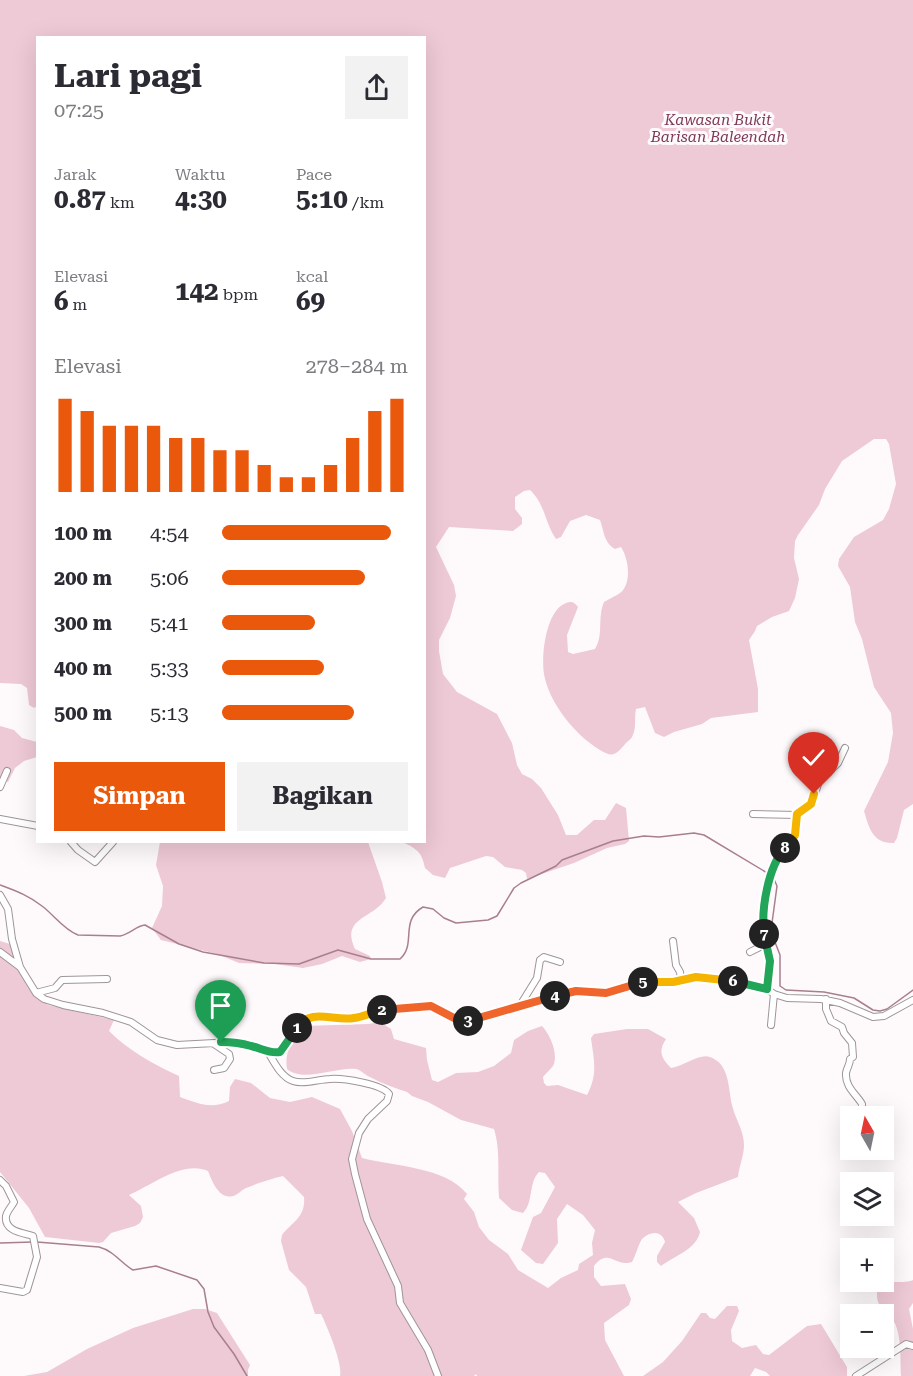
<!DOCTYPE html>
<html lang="id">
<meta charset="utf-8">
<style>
:root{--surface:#fff;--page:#f2f2f3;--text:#2b2b33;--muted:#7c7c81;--accent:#ea580c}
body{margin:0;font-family:"Roboto Serif",serif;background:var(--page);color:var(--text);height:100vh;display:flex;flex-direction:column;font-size:22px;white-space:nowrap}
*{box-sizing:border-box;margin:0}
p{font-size:20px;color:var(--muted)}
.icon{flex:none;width:33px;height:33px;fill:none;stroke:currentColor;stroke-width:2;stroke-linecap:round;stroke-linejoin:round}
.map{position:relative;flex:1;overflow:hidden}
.side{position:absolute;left:36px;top:36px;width:390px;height:807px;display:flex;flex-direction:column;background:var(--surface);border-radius:0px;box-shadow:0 6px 24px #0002}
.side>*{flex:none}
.needle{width:39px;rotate:351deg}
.buttons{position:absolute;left:840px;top:1106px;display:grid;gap:12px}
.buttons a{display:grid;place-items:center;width:54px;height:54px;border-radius:0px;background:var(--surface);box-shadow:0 6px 24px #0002;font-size:30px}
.pin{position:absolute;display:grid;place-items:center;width:51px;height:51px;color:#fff;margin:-62px -26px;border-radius:50% 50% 50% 0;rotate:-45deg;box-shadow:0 0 6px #0007}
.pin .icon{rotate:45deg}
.km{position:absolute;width:30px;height:30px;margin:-15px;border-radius:50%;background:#222;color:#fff;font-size:16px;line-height:30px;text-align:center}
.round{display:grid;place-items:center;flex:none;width:63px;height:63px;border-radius:0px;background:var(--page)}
.summary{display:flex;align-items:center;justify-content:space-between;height:102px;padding:0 18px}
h1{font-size:33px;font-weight:700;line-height:45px}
.metrics{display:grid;grid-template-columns:repeat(3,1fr);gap:9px;height:102px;padding:6px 18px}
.metrics div{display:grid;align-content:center}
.metrics b{font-size:26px;font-weight:700}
.metrics small{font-size:16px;font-weight:400}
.metrics p{font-size:16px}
.chart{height:168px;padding:12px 18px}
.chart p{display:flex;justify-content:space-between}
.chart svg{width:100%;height:108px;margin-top:6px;stroke:var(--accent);stroke-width:6}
.button{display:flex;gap:12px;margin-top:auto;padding:12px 18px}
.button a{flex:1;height:69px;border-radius:0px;background:var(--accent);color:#fff;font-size:24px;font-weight:700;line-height:69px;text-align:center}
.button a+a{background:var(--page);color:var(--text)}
ul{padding:0 18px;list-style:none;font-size:20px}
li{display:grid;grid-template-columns:96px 72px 1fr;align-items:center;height:45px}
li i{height:15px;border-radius:8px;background:var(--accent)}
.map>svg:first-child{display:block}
.green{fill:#eec9d6}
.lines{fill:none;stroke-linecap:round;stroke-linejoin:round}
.stream{stroke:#a87f8e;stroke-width:1.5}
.street-casing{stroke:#9e9598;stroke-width:8}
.street{stroke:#fff;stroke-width:6}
.split-1-casing{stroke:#fff;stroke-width:12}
.split-2-casing{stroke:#fff;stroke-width:12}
.split-3-casing{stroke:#fff;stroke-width:12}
.split-4-casing{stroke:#fff;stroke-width:12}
.split-5-casing{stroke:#fff;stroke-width:12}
.split-6-casing{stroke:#fff;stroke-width:12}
.split-7-casing{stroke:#fff;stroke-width:12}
.split-8-casing{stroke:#fff;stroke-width:12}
.split-9-casing{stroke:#fff;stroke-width:12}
.split-1{stroke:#22a559;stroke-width:8}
.split-2{stroke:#f5b400;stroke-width:8}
.split-3{stroke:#f0652b;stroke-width:8}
.split-4{stroke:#f0652b;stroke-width:8}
.split-5{stroke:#f0652b;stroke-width:8}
.split-6{stroke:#f5b400;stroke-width:8}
.split-7{stroke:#22a559;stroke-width:8}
.split-8{stroke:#22a559;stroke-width:8}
.split-9{stroke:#f5b400;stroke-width:8}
.labels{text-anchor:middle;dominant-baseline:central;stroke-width:6;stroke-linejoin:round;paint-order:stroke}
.park-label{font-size:15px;font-style:italic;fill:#7e3957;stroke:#fefafc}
</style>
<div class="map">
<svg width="913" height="1376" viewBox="0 0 913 1376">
<rect width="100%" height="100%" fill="#fefafc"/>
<path class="green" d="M0,0H913V804L904,810L897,838L894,843C873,844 869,828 864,811L888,762L893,733L891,713L874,687L862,639L855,622L850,587L838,566L839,559L854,537L883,520L889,509L896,484L889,444L886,439H874L842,461L825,489L819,505L798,535L795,541L794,558L799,579L795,598L789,611L772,617L757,626L755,631L749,640L758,689V712L711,718L702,724L674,732L664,737L655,733L645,707L636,709C634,718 637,728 632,737C632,738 627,742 626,743C617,753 614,759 600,750C575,735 549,703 544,674C541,655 546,610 566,603C572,601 574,602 578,607L567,635L568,652L573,654L595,649C604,635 597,618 604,602C609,599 613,597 617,595C633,587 629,559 621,547L615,549C604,543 604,531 600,520L586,515L570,521L561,537L556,539C545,523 545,504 530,490L524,491L515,497V509L522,518V524L513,531L449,527L436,547L454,585L456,596L450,618L439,640V651L443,674L457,692L497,714L512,743L517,765L522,774L532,779L541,788L558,815L566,835H577L594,820H605L616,803L626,808L629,841L625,844L607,848L574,863L527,879L526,873L522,870L505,867L493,857L486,856L450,868L445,878L433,875L425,868C422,852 416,848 402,842H424V38H38L37,706L34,708L29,705L27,688L21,684L0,683Z
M0,726L14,730L22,738L37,742V757L24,761L15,768L8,782L0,779Z
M160,842H368L382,882L386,898C374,919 340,917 355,949L370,956L371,959L360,962L342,956L322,964L303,968L275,964L239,963L217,954L161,940L152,928L162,906L163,886L156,865Z
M0,941L10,944L28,987L48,1005L114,1020L109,1031C129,1051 153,1064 179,1076L180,1097C197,1103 211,1110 229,1101L230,1087L235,1079L251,1083L270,1098L290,1102L312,1097L340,1109L352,1131L362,1158C393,1166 446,1167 467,1194L464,1199L474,1212L479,1227L489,1240L508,1254L518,1270L548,1288L561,1278L578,1270L579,1264L593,1255L592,1243L595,1230L583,1215L567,1204L557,1219L558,1243L543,1264L536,1263L521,1250L533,1217L541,1213L555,1187L545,1173L539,1172C528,1183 534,1202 523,1213L512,1210L499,1198C497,1174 501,1152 494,1129L461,1120L428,1102L412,1096L407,1092C395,1088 383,1084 372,1078C366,1076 361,1070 356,1069C334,1067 304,1083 287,1069C284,1051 293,1040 303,1026L368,1024L380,1022L391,1029L394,1039L426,1048L427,1060L432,1080L438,1082L456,1073L478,1072L494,1066L511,1053L514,1040L528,1031L542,1026C550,1034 559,1055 553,1066C550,1070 546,1073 543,1077L544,1083L547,1086L558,1085L587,1095C598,1074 594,1061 591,1038L594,1034L627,1029H648L666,1039C658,1051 661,1058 671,1068C684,1066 700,1053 710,1057C730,1064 728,1088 732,1105C735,1119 744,1130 744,1145C744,1156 739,1166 738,1177L696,1193L678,1202L694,1218L700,1232C696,1250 674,1256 661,1266L657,1262V1256L665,1242C662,1230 650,1231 642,1239C638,1245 636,1255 632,1262C615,1268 609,1247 594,1266V1277L601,1286L625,1284L631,1299L629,1305L604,1323L605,1340L624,1376H477L476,1374L474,1376H340C343,1364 327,1326 321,1314H315L306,1287L289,1270L281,1241L282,1235C292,1222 306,1217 304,1197L283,1176C271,1179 258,1183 246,1188C241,1190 238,1195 233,1196C219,1200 212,1181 208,1171C183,1160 152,1185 129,1195L141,1206L143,1217L140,1223L135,1226L111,1233L103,1242L99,1243L45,1237L29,1208L0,1172Z
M913,1280V1303L909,1309L913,1329V1376H901C900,1361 902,1333 893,1320C886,1310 876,1307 877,1293C877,1289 878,1286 881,1284C886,1280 904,1284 913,1280Z
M727,1306H737L739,1311L731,1330L732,1341L742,1348L756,1345L763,1354L769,1355L807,1326L821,1324L847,1367V1376H770L766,1372L755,1368L750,1376H643L663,1362L682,1341L701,1313H706L710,1318L715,1319Z
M193,1309H205L217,1313L250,1365L248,1370V1376H24L47,1372L87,1349L133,1328Z"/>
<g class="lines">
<path class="stream" d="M773,877L777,886L772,923L773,937L780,955V986L786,990L824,992L854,998L873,1010L880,1011L887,1009L913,990
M0,885C16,891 28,895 42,906C53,914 64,930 78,935C80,935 116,936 120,936C130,934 136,926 145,925L179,944L203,952L264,963L299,964L338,950L371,959H400C417,944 399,921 423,907L433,909L444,918L456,923L488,920L497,916L514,888L521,883L556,866L562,860L613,841L644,836L659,837L694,833L704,835L769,874
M37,1242L99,1247C114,1251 121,1263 133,1270L156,1266L197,1280L204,1289L208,1312L214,1327L234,1354L247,1376
M0,1243L33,1242"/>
<g class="street-casing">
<path id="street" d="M845,748L838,763L819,781L812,803L797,814L795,835L778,859L767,888L763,930L770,961L767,989L774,994L787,998L821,999L840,1003L873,1017L884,1016L913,1000
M0,787L7,771
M753,814L797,815
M0,819L38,826
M71,842L78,850L95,862L113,842
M0,895L8,909L12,939L20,967L36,993L44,999L63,1005L103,1013L131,1022L157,1040L177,1045L233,1042L252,1046L268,1052L283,1051L300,1025L305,1018L312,1017L351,1019L386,1010L431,1006L456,1019L467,1022L537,1000L576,991L606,993L648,982H673L696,977L717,978L767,989
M673,941L676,965L680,972L681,981
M0,952L20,967
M750,952L766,944
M36,993L55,988L62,980L107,979
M826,999V1009L831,1021L842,1027L844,1033L852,1043L853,1057L850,1059C850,1065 847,1067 846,1073C845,1087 856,1094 862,1104V1116
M519,1007L537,978L540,960L544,957L560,962
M771,1025L774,994
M268,1052C274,1062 281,1077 293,1081C304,1085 319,1079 330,1079C343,1078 382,1084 389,1094L387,1101L368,1119L359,1133L352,1159L355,1174L367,1219L398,1286L400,1303L428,1350L438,1376
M214,1070L224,1068L230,1059L229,1054L214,1044
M0,1180L6,1186L14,1202C12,1206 7,1211 6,1216C4,1232 24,1233 33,1236L37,1257L27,1290L23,1292L0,1288
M856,1376L906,1344L913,1346"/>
</g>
<use href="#street" class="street"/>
</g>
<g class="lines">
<g class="split-1-casing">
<path id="split-1" d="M221,1042C231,1042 241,1043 251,1046C261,1048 269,1054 280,1052L297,1028"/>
</g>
<g class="split-2-casing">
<path id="split-2" d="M297,1028C311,1007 334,1022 354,1018C364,1017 372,1012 382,1010"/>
</g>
<g class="split-3-casing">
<path id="split-3" d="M382,1010L431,1006L456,1019L468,1021"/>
</g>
<g class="split-4-casing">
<path id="split-4" d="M468,1021L555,996"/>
</g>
<g class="split-5-casing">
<path id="split-5" d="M555,996L576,991L606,993L643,982"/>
</g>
<g class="split-6-casing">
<path id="split-6" d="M643,982H673L696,977L733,981"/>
</g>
<g class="split-7-casing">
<path id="split-7" d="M733,981L767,989L770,961L764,934"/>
</g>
<g class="split-8-casing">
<path id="split-8" d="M764,934C761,909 768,867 785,848"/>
</g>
<g class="split-9-casing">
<path id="split-9" d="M785,848L795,835L797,814L811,804L814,794"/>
</g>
<use href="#split-1" class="split-1"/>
<use href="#split-2" class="split-2"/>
<use href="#split-3" class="split-3"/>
<use href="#split-4" class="split-4"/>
<use href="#split-5" class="split-5"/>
<use href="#split-6" class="split-6"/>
<use href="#split-7" class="split-7"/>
<use href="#split-8" class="split-8"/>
<use href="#split-9" class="split-9"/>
</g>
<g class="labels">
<g class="park-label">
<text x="718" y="120">Kawasan Bukit<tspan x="718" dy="17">Barisan Baleendah</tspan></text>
</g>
</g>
</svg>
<div class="buttons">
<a><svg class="needle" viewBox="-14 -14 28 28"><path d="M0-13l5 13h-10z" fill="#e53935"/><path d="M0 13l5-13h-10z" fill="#7c7c81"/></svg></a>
<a><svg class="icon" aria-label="layers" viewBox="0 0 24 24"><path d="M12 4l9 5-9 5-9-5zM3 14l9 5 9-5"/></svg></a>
<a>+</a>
<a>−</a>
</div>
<div class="pin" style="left:221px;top:1042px;background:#1e9e55"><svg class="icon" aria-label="arrive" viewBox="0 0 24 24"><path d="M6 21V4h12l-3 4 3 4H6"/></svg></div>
<div class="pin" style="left:814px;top:794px;background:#d93025"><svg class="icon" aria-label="check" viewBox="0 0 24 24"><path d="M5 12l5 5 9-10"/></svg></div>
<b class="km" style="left:297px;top:1028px">1</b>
<b class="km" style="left:382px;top:1010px">2</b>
<b class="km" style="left:468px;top:1021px">3</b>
<b class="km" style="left:555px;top:996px">4</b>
<b class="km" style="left:643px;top:982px">5</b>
<b class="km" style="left:733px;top:981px">6</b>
<b class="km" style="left:764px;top:934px">7</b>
<b class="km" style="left:785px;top:848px">8</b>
<section class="side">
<div class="summary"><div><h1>Lari pagi</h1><p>07:25</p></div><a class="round"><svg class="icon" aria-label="share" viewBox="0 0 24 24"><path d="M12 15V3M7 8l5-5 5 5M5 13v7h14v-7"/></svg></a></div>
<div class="metrics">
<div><p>Jarak</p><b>0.87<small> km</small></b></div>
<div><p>Waktu</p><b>4:30</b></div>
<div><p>Pace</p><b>5:10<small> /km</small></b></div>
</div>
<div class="metrics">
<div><p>Elevasi</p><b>6<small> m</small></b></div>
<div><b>142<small> bpm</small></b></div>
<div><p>kcal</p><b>69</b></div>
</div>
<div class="chart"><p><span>Elevasi</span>278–284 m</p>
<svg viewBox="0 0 160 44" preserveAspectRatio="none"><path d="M5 44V6M15 44V11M25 44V17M35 44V17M45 44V17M55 44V22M65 44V22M75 44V27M85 44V27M95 44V33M105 44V38M115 44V38M125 44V33M135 44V22M145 44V11M155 44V6"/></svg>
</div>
<ul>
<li><b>100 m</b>4:54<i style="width:91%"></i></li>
<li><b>200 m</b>5:06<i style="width:77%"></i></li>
<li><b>300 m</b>5:41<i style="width:50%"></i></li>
<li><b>400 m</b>5:33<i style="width:55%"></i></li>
<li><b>500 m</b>5:13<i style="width:71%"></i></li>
</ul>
<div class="button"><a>Simpan</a><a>Bagikan</a></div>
</section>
</div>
